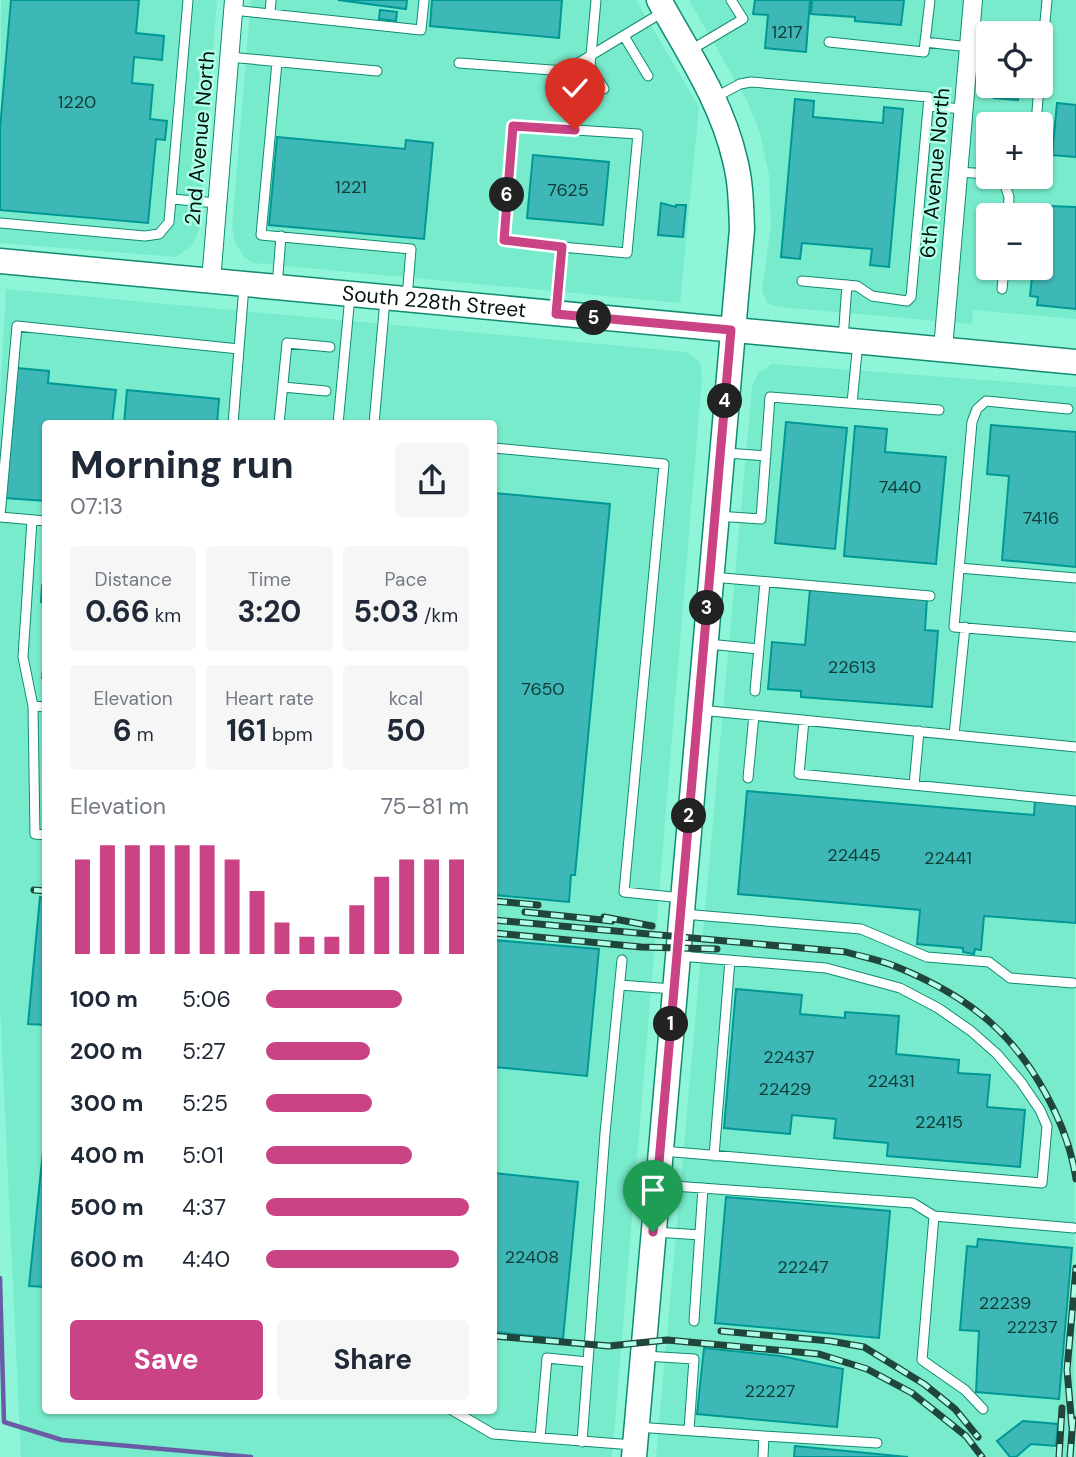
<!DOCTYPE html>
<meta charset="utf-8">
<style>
:root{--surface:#fff;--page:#f6f6f7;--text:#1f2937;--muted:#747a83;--accent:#c94385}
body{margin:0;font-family:"DM Sans",sans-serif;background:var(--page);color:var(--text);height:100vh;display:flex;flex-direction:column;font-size:26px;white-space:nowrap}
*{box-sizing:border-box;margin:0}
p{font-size:23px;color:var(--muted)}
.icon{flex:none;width:38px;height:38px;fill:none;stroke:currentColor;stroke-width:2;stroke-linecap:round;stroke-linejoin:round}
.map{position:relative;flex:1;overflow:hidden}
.details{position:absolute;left:42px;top:420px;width:455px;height:994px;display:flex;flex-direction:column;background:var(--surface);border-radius:7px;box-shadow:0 2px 5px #0004}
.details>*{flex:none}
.fabs{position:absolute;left:976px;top:21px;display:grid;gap:14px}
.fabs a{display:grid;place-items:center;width:77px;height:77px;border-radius:7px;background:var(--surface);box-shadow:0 2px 5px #0004;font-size:35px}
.pin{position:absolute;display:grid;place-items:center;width:60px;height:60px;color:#fff;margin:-72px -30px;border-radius:50% 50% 50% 0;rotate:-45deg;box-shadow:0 0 7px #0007}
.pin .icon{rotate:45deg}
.km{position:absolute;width:35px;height:35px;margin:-18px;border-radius:50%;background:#222;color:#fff;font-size:19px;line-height:35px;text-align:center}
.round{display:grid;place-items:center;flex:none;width:74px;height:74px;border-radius:7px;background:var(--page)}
.headline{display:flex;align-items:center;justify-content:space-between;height:119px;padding:0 28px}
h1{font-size:38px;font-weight:700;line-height:52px}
.metrics{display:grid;grid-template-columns:repeat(3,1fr);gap:10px;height:119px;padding:7px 28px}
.metrics div{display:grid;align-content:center;border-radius:7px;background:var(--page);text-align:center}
.metrics b{font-size:30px;font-weight:700}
.metrics small{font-size:19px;font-weight:400}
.metrics p{font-size:19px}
.chart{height:196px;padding:14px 28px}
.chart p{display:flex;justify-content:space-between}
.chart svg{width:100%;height:126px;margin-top:7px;stroke:var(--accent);stroke-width:6}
.action{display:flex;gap:14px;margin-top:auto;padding:14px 28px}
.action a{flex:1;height:80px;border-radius:7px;background:var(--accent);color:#fff;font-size:28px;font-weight:700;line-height:80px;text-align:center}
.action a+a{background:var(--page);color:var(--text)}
ul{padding:0 28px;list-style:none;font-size:23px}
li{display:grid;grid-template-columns:112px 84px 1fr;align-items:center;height:52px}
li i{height:18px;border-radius:9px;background:var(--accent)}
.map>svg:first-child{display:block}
.built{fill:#78ebcc;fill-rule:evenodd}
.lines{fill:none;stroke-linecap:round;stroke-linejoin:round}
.stream{stroke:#6a5ba7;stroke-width:4.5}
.building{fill:#3eb8b6;stroke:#009897;stroke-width:2}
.lane-casing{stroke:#108b72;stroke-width:11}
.street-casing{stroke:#108b72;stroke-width:20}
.secondary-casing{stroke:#108b72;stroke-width:27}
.lane{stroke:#fff;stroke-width:9}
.street{stroke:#fff;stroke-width:18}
.secondary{stroke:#fff;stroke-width:24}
.rail-casing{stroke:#20453a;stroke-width:7}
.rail{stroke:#afffe7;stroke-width:4.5;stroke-dasharray:13;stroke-linecap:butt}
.route-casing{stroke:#fff;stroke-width:14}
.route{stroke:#c94385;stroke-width:9}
.labels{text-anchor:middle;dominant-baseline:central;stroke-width:5;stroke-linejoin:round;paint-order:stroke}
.number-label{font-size:18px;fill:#103c36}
.street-label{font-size:21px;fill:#00120c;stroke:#afffe7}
</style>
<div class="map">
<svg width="1076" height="1457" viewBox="0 0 1076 1457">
<rect width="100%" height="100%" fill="#8ff5d8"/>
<path class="built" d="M1,0H217L200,228L192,246L176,257L0,243Z
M251,0H636L699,107L680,303L254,263L245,258L235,243L232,227Z
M689,0H1076V319L973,310L972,324L779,307L768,304L762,291L771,225L769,175L759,130L747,101ZM989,33H1041V86H989ZM989,124H1041V177H989ZM989,215H1041V268H989Z
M6,289L687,352L700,363L702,377L612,1457H21L0,1006V397ZM46,424H494V1410H46Z
M772,364L1076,387L1074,1457H656L752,387L758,373Z"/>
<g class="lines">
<path class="stream" d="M0,1278L4,1422L62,1440L251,1457"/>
</g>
<path class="building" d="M11,0H139L136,33L164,36L162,60L134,57L132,83L153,85L150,119L167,121L165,140L156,139L148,223L0,210V129Z
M338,0H407L406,9Z
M432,0H562L559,38L430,26Z
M755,0H810L806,52L765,48L768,15L753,14Z
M812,0H904L901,25L855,21V17L811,14Z
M380,10L397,12L396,21L379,19Z
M1001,23L1025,25L1024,33H1000Z
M995,86H1020L1018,100L994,98Z
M795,99L814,101L813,117L883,123L884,107L903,109L889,267L870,265L872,249L802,243L800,259L781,257Z
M1057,103L1076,105V157L1052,155Z
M277,137L405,149L406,140L433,143L424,239L269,225Z
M533,155L609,162L603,225L527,218Z
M661,203L676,207V205H686L683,237L658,235Z
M1020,205L1076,207V309L1037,305L1038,297L1030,296L1033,268H1041V215H1019Z
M17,368L49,371L48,383L116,390L112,424H46V501L5,498Z
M127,390L219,399L217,424H124Z
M786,422L847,428L835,549L775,543Z
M991,425L1076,432V567L1002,560L1009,476L987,474Z
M855,426L887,429L885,452L946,457L936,564L844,556Z
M494,493L610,504L575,875H571L569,902L494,895Z
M42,585L46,586V602H41Z
M810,589L927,599L925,630L938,631L932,707L801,697V691L768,689L772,642L805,645Z
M46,643V678H42Z
M747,791L1034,815L1035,800L1076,803V923L984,916L981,950L975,949L974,954L963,952V948L917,944L920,910L738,894Z
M40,897L46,898V1025L28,1024Z
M494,940L599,949L587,1076L494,1067Z
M736,989L802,995L800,1014L845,1018V1012L899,1016L896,1054L959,1060L958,1073L990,1075L987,1107L1025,1110L1020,1167L887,1156L888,1143L834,1138L836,1119L792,1115L790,1134L724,1128Z
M45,1132H46V1287L29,1286Z
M494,1173L578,1182L563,1339L494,1332Z
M726,1197L890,1211L879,1338L715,1323Z
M978,1239L1072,1248L1059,1399L976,1392L979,1331L960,1330L967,1246L977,1247Z
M704,1348L781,1356L843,1369L837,1427L697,1414Z
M1023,1421L1058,1424L1056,1446L1031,1444L1016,1457H1010L997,1441Z
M795,1446L908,1457H794Z"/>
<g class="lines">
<g class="lane-casing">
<path id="lane" d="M596,0L590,66L604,89
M930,0L925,42L969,47
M233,10L421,30L424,0
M270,13L271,0
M624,36L648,76
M829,42L924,52L925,42
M689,51L743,19L731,0
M229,57L377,71
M277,62L261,235L411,249L407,298
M459,63L565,71L663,12
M1041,65L1047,0
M716,97L740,84L751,82L929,97L911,297L907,301L872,296L857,286L802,281
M929,106L963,109
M1036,124L1039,86
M958,172L989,174
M998,177L1003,179L1009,197L1008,215
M172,199L217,203
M0,223L145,236L159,234L169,222L188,0
M277,287L281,236
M1002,289L1004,268
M556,312L562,247L627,253L638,134L513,126L504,240L562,247
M843,339L847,285
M283,387L326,391
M852,403L858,342
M1068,409L986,401L977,409L972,422L954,627L1076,637
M233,424L244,286
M279,424L287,343L330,347
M338,424L350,296
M374,424L385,300
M494,448L664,464L624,892L682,898
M726,453L766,456
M0,516L17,326L239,349
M717,516L761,519L770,397L939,410
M0,517L46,521
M32,520L23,657L33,706
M959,568L1076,578
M712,577L930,596
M708,644L759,649
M755,691L765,582
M46,707L33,706L35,834L46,835
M700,710L1076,747
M804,720L799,774L1076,801
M954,735L965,627
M748,778L754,715
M914,785L919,731
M683,914L861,929L927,957L989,962L1010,978L1073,983
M620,985L673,989
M662,1151L1042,1183L1047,1126L1040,1110L1021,1082L997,1054L971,1031L938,1008L900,988L826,968L680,956
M714,1156L730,960
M660,1185L913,1203L934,1216
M656,1232L700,1235
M694,1321L703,1188
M645,1356L694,1359L689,1430
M983,1409L965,1390L922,1360L934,1216L1074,1228
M452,1410L493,1434L633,1445
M637,1427L764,1436
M540,1438L547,1358L588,1362
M582,1442L605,1133L622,960
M763,1457L764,1436L877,1443"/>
</g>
<g class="street-casing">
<path id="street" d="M211,281L234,0
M943,349L973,0"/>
</g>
<g class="secondary-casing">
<g id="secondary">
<path id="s1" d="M0,261L1076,362"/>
<path d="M634,1457L742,229C741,206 741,183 735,160C722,102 687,51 659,0"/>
</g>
</g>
<use href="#lane" class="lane"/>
<use href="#street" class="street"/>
<use href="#secondary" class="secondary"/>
<g class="rail-casing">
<path id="rail" d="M34,890L46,891
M494,901L538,905
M525,912L612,921
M604,917L652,926
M494,920L846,952C863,957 881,960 897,967C929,980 964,999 990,1022C1032,1059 1068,1124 1076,1179
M494,933L641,947L717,949
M721,1331L830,1341L864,1347L924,1384L955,1409L978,1437
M494,1336L609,1346L667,1340L819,1354L867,1369L912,1393L966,1436L982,1457
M1072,1427L1067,1370L1076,1268
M1059,1457L1062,1408
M1070,1457L1073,1419"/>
</g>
<use href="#rail" class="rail"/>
</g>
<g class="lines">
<g class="route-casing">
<path id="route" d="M575,130L513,126L504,240L562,247L556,314L731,330L653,1232"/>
</g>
<use href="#route" class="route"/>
</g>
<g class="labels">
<g class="number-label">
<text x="787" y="32">1217</text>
<text x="77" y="102">1220</text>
<text x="351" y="187">1221</text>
<text x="568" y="190">7625</text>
<text x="900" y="487">7440</text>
<text x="1041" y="518">7416</text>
<text x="852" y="667">22613</text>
<text x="543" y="689">7650</text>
<text x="854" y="855">22445</text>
<text x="948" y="858">22441</text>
<text x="789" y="1057">22437</text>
<text x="891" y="1081">22431</text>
<text x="785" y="1089">22429</text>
<text x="939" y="1122">22415</text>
<text x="532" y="1257">22408</text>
<text x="803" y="1267">22247</text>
<text x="1005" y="1303">22239</text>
<text x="1032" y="1327">22237</text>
<text x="770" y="1391">22227</text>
</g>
<g class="street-label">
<text transform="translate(200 138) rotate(-85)">2nd Avenue North</text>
<text transform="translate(935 173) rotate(-85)">6th Avenue North</text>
<text stroke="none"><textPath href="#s1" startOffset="436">South 228th Street</textPath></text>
</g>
</g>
</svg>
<div class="fabs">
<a><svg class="icon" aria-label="locate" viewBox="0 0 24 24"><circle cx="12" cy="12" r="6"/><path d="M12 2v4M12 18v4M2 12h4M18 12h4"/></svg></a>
<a>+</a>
<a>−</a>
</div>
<div class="pin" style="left:653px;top:1232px;background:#1e9e55"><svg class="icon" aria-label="arrive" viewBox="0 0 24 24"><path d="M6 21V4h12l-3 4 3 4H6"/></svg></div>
<div class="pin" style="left:575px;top:130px;background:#d93025"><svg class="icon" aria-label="check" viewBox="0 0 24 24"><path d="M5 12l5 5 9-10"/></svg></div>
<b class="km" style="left:671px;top:1024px">1</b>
<b class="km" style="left:689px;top:816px">2</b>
<b class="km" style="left:707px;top:608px">3</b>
<b class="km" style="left:725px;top:401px">4</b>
<b class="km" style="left:594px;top:318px">5</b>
<b class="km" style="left:507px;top:195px">6</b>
<section class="details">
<div class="headline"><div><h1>Morning run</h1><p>07:13</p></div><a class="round"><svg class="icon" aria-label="share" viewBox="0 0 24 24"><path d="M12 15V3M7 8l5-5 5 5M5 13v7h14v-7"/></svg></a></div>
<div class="metrics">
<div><p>Distance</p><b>0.66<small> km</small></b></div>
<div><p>Time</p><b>3:20</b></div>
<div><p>Pace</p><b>5:03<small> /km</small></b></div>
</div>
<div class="metrics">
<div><p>Elevation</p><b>6<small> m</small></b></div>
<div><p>Heart rate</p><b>161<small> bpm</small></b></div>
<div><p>kcal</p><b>50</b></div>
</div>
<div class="chart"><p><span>Elevation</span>75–81 m</p>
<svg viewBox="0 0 160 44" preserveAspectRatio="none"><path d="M5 44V11M15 44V6M25 44V6M35 44V6M45 44V6M55 44V6M65 44V11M75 44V22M85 44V33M95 44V38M105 44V38M115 44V27M125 44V17M135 44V11M145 44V11M155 44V11"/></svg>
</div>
<ul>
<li><b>100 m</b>5:06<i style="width:67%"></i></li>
<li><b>200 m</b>5:27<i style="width:51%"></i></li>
<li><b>300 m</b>5:25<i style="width:52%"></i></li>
<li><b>400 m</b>5:01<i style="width:72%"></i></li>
<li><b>500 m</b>4:37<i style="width:100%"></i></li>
<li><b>600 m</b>4:40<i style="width:95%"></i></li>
</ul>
<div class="action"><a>Save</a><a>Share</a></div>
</section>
</div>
